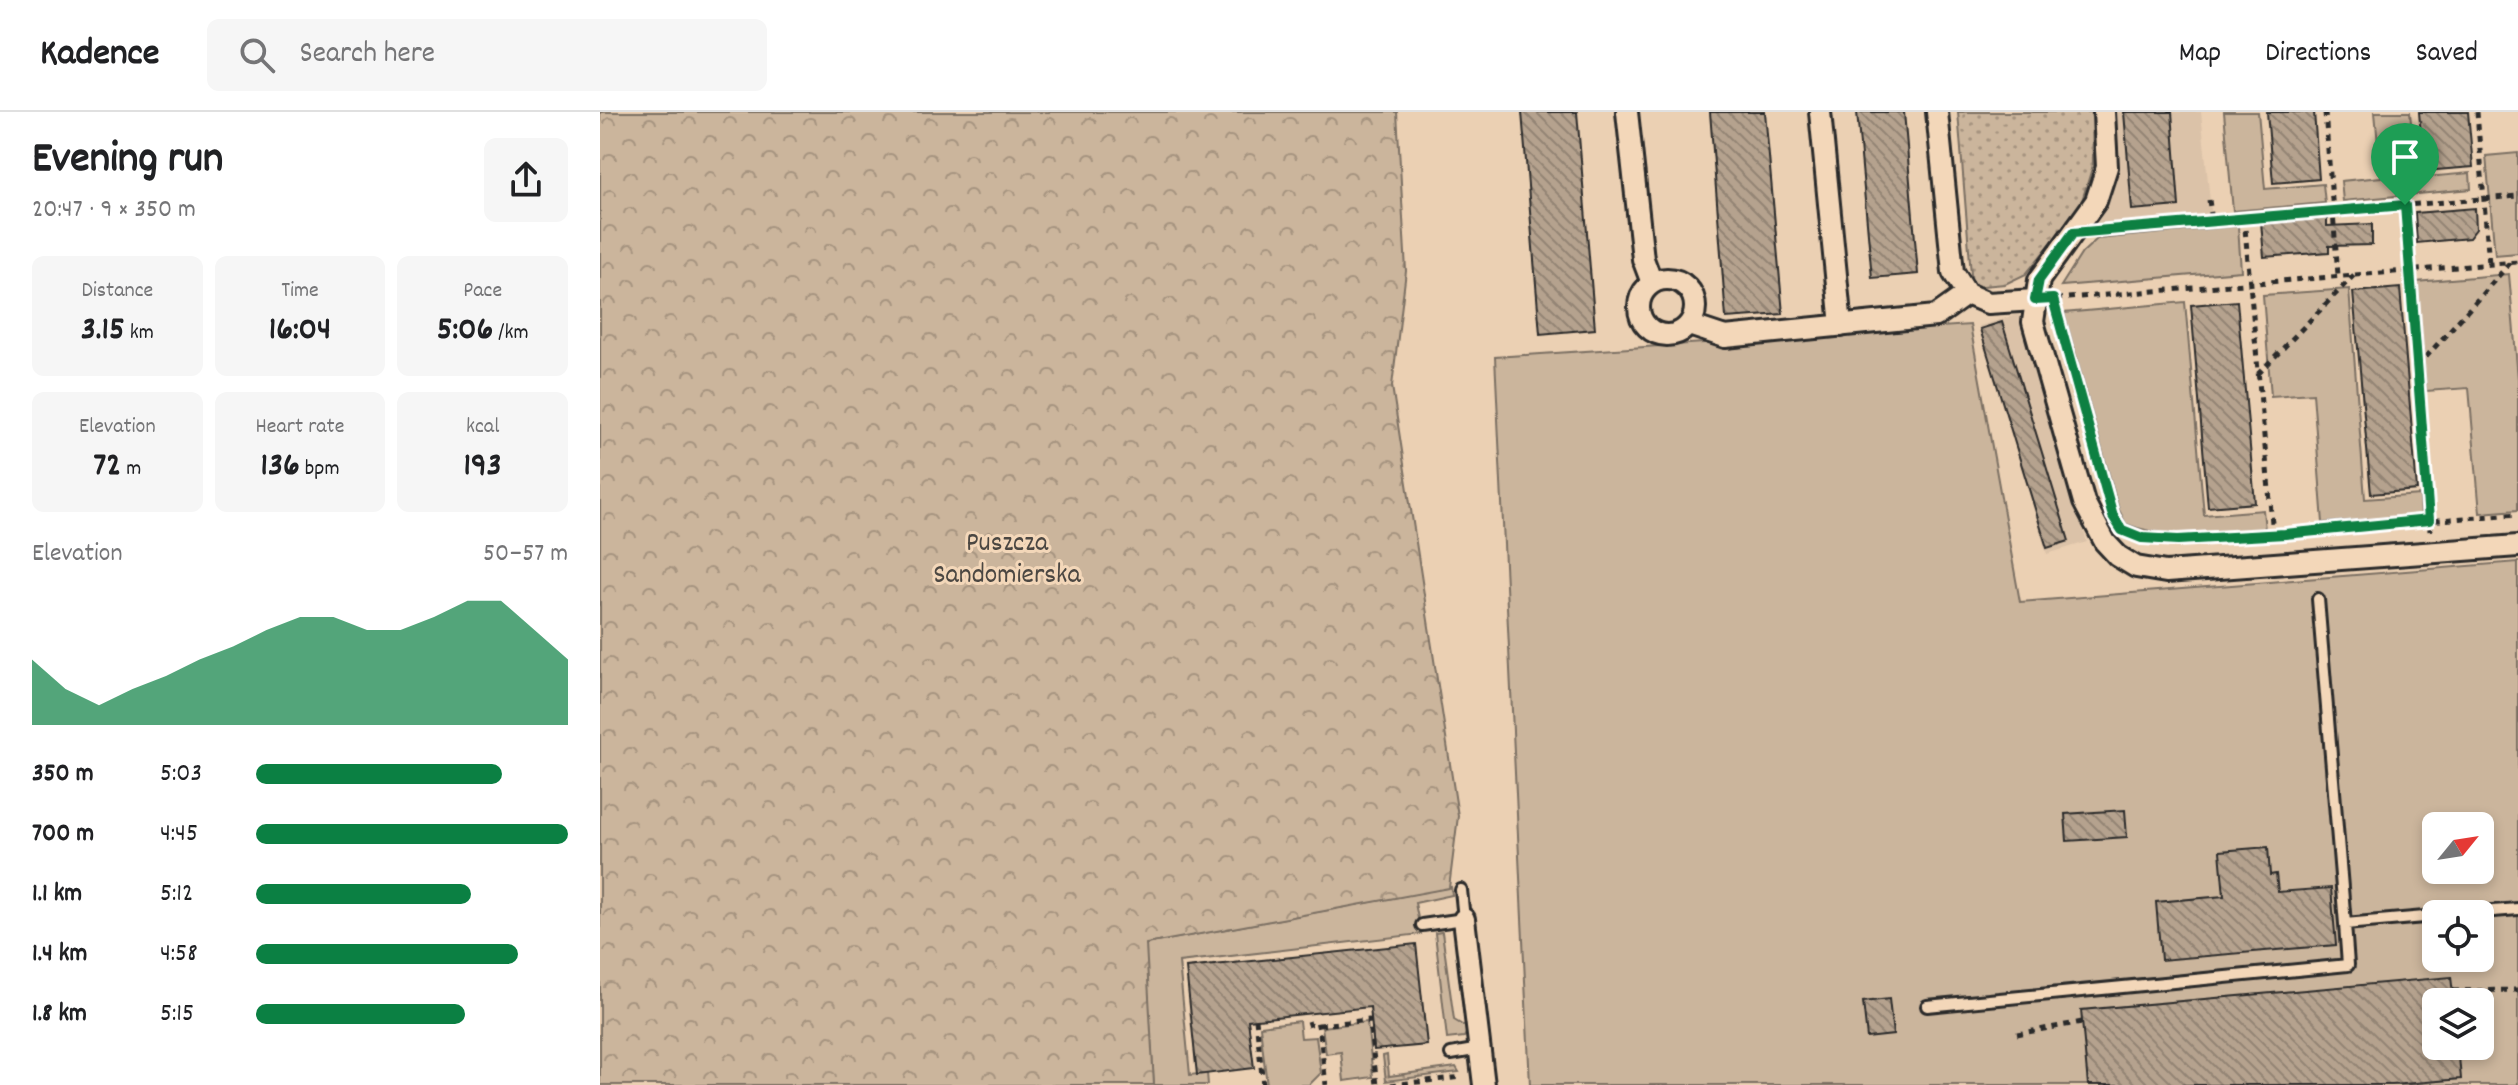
<!DOCTYPE html>
<meta charset="utf-8">
<style>
:root{--surface:#fff;--page:#f6f6f6;--text:#202124;--muted:#757577;--line:#e0e0e0;--accent:#0b8043}
body{margin:0;font-family:Dekko,sans-serif;background:var(--page);color:var(--text);height:100vh;display:flex;flex-direction:column;font-size:30px;white-space:nowrap}
*{box-sizing:border-box;margin:0}
p{font-size:26px;color:var(--muted)}
.icon{flex:none;width:44px;height:44px;fill:none;stroke:currentColor;stroke-width:2;stroke-linecap:round;stroke-linejoin:round}
.map{position:relative;flex:1;overflow:hidden}
.sheet{display:flex;flex-direction:column;background:var(--surface);width:600px}
.sheet>*{flex:none}
.needle{width:52px;rotate:60deg}
.buttons{position:absolute;left:1822px;top:700px;display:grid;gap:16px}
.buttons a{display:grid;place-items:center;width:72px;height:72px;border-radius:12px;background:var(--surface);box-shadow:0 4px 12px #0003;font-size:40px}
.pin{position:absolute;display:grid;place-items:center;width:68px;height:68px;color:#fff;margin:-82px -34px;border-radius:50% 50% 50% 0;rotate:-45deg;box-shadow:0 0 8px #0007}
.pin .icon{rotate:45deg}
.round{display:grid;place-items:center;flex:none;width:84px;height:84px;border-radius:12px;background:var(--page)}
.head{display:flex;align-items:center;justify-content:space-between;height:136px;padding:0 32px}
h1{font-size:44px;font-weight:700;line-height:60px}
.metrics{display:grid;grid-template-columns:repeat(3,1fr);gap:12px;height:136px;padding:8px 32px}
.metrics div{display:grid;align-content:center;border-radius:12px;background:var(--page);text-align:center}
.metrics b{font-size:34px;font-weight:700}
.metrics small{font-size:22px;font-weight:400}
.metrics p{font-size:22px}
.chart{height:224px;padding:16px 32px}
.chart p{display:flex;justify-content:space-between}
.chart svg{width:100%;height:144px;margin-top:8px;fill:var(--accent);opacity:.7}
ul{padding:0 32px;list-style:none;font-size:26px}
li{display:grid;grid-template-columns:128px 96px 1fr;align-items:center;height:60px}
li i{height:20px;border-radius:10px;background:var(--accent)}
header{display:flex;align-items:center;gap:48px;box-sizing:border-box;height:112px;padding:0 40px;background:var(--surface);border-bottom:2px solid var(--line)}
header strong{font-size:38px}
nav{display:flex;gap:44px;margin-inline-start:auto;font-size:28px}
.search{width:560px;height:72px;background:var(--page);display:flex;align-items:center;gap:20px;box-sizing:border-box;padding:0 28px;border-radius:12px;color:var(--muted);font-size:30px}
main{display:flex;flex:1;min-height:0}
.map>svg:first-child{display:block}
.built{fill:#dbc2a8}
.grass{fill:#cbb59c;stroke:#7b7064;stroke-width:2;fill-rule:evenodd}
.forest{fill:url(#forest-crowns);stroke:#7b7064;stroke-width:2}
.park{fill:url(#park-dots);stroke:#7b7064;stroke-width:2}
.building{fill:url(#building-back-hatch);stroke:#2b2b2b;stroke-width:2}
.lines{fill:none;stroke-linecap:round;stroke-linejoin:round}
.lane-casing{stroke:#2b2b2b;stroke-width:16}
.street-casing{stroke:#2b2b2b;stroke-width:26}
.path{stroke:#2b2b2b;stroke-width:5;stroke-dasharray:6 6;stroke-linecap:butt}
.lane{stroke:#f3d7b9;stroke-width:10}
.street{stroke:#f3d7b9;stroke-width:20}
.route-casing{stroke:#fff;stroke-width:16}
.route{stroke:#0b8043;stroke-width:10}
.labels{text-anchor:middle;dominant-baseline:central;stroke-width:6;stroke-linejoin:round;paint-order:stroke}
.park-label{font-size:28px;fill:#4b4742;stroke:#f3d7b9}
</style>
<header>
<strong>Kadence</strong>
<div class="search"><svg class="icon" aria-label="search" viewBox="0 0 24 24"><circle cx="10" cy="10" r="6"/><path d="M15 15l6 6"/></svg>Search here</div>
<nav><a>Map</a><a>Directions</a><a>Saved</a></nav>
</header>
<main>
<section class="sheet">
<div class="head"><div><h1>Evening run</h1><p>20:47 · 9 × 350 m</p></div><a class="round"><svg class="icon" aria-label="share" viewBox="0 0 24 24"><path d="M12 15V3M7 8l5-5 5 5M5 13v7h14v-7"/></svg></a></div>
<div class="metrics">
<div><p>Distance</p><b>3.15<small> km</small></b></div>
<div><p>Time</p><b>16:04</b></div>
<div><p>Pace</p><b>5:06<small> /km</small></b></div>
</div>
<div class="metrics">
<div><p>Elevation</p><b>72<small> m</small></b></div>
<div><p>Heart rate</p><b>136<small> bpm</small></b></div>
<div><p>kcal</p><b>193</b></div>
</div>
<div class="chart"><p><span>Elevation</span>50–57 m</p>
<svg viewBox="0 0 160 44" preserveAspectRatio="none"><path d="M0 44V24L10 33L20 38L30 33L40 29L50 24L60 20L70 15L80 11L90 11L100 15L110 15L120 11L130 6L140 6L150 15L160 24V44z"/></svg>
</div>
<ul>
<li><b>350 m</b>5:03<i style="width:79%"></i></li>
<li><b>700 m</b>4:45<i style="width:100%"></i></li>
<li><b>1.1 km</b>5:12<i style="width:69%"></i></li>
<li><b>1.4 km</b>4:58<i style="width:84%"></i></li>
<li><b>1.8 km</b>5:15<i style="width:67%"></i></li>
</ul>
</section>
<div class="map">
<svg width="1918" height="973" viewBox="0 0 1918 973">
<defs>
<pattern id="forest-crowns" width="20" height="18" patternUnits="userSpaceOnUse" patternTransform="scale(2)"><rect width="20" height="18" fill="#cbb59c"/><path d="M2 6a3 3 0 1 1 6 0M12 15a3 3 0 1 1 6 0" fill="none" stroke="#a5937f"/></pattern>
<pattern id="park-dots" width="8" height="8" patternUnits="userSpaceOnUse" patternTransform="scale(2)"><rect width="8" height="8" fill="#cbb59c"/><path d="M2 2h.1M6 6h.1" fill="none" stroke="#a5937f" stroke-width="1.8" stroke-linecap="round"/></pattern>
<pattern id="building-back-hatch" width="6" height="6" patternUnits="userSpaceOnUse" patternTransform="scale(2)"><rect width="6" height="6" fill="#b5a28e"/><path d="M-1 5l2 2M0 0l6 6M5-1l2 2" fill="none" stroke="#938474"/></pattern>
</defs>
<rect width="100%" height="100%" fill="#ebd0b3"/>
<filter id="ink" filterUnits="userSpaceOnUse"><feTurbulence type="fractalNoise" baseFrequency=".0125" numOctaves="2"/><feDisplacementMap in="SourceGraphic" scale="16" xChannelSelector="R" yChannelSelector="G"/><feConvolveMatrix kernelMatrix="1 2 1 2 8 2 1 2 1" color-interpolation-filters="sRGB"/></filter>
<g filter="url(#ink)">
<path class="built" d="M1504,0H1601L1612,109L1473,121L1495,89Z
M1419,202L1487,430L1447,442L1379,214Z"/>
<path class="grass" d="M1624,0H1658L1665,77L1723,72L1725,91L1633,99Z
M1775,0H1810L1816,66L1870,61L1871,77L1743,89L1741,69L1781,65Z
M1918,41V141L1895,143L1886,44Z
M1638,114L1641,159L1461,174L1482,141L1497,127Z
M1909,162L1918,267V398L1880,401L1869,276L1826,279L1816,170Z
M1749,177L1765,387L1820,383L1821,404L1723,411L1713,281L1671,284L1663,183Z
M1585,190L1604,403L1663,398L1665,418C1619,421 1570,430 1526,412L1519,398L1464,201Z
M1370,213L1420,490L1918,450V973H930L895,245ZM1836,714H1880V758H1836ZM1836,802H1880V846H1836ZM1836,890H1880V934H1836Z
M851,775L852,783L815,791L821,822L579,850L590,963L607,961L608,973H554L545,832Z
M842,820L854,908L869,917L864,925L847,927L835,821Z
M699,909L701,926L716,925L721,961L709,973H667L660,914Z
M767,910L773,965L744,969L741,940L726,942L722,915Z"/>
<path class="forest" d="M0,0H797L806,159L792,274L858,704L849,776L546,832L554,973H0Z"/>
<path class="park" d="M1358,0H1492L1493,53L1480,95L1426,162L1405,172L1372,175Z
M787,943L789,964L856,955L859,960L786,969L783,944Z"/>
<path class="building" d="M922,0H977L995,217L940,222Z
M1110,0H1165L1183,202L1126,206Z
M1257,0H1304L1318,162L1272,166Z
M1524,0H1572L1579,94L1532,98Z
M1667,0H1714L1719,67L1673,71Z
M1819,0H1868L1873,55L1824,59Z
M1875,96L1876,117L1869,126L1817,131L1815,101Z
M1727,104V114L1772,112V133L1729,134V140L1664,145L1661,110Z
M1800,176L1817,378L1771,382L1753,180Z
M1637,189L1655,391L1608,395L1591,193Z
M1402,210L1469,429L1447,436L1380,217Z
M1525,698L1527,725L1467,729L1465,702Z
M1668,735L1670,763L1676,762L1678,780L1731,776L1736,833L1561,848L1556,790L1624,784L1620,739Z
M816,832L827,933L774,938L770,895L648,908L654,956L597,963L586,856Z
M1851,865L1854,890H1836V934H1858L1861,967L1792,973H1488L1481,898Z
M1289,887L1293,923L1267,926L1263,890Z"/>
<g class="lines">
<g class="lane-casing">
<path id="lane" d="M1718,487L1745,812L1836,804
M1857,802L1918,797
M822,813L864,807L861,778
M1327,894L1748,853L1745,812
M851,942L880,937"/>
</g>
<g class="street-casing">
<path id="street" d="M1027,0L1043,147L1052,171
M1220,0L1241,214
M1337,0L1353,160L1367,182L1388,191L1435,188
M1504,0L1507,55L1496,89L1439,168L1433,210L1484,390L1505,430L1518,444L1536,455L1566,460L1918,434
M1039 195a28 28 0 1 1 56 0a28 28 0 1 1-56 0Z
M1089,213L1125,225L1336,204L1367,182
M864,807L884,973"/>
</g>
<path class="path" d="M1725,0L1738,163
M1877,0L1889,152
M1609,88L1612,109
M1805,93L1830,419
M1644,106L1673,422
M1502,118L1918,84
M1456,187L1918,150
M1818,254L1910,151
M1658,262L1754,163
M1525,419L1542,426L1578,428L1918,402
M1853,879L1918,878
M656,907L663,973
M708,909L710,915L719,913L726,973
M719,913L769,908L777,973
M1417,922L1482,910
M791,973L862,965"/>
<use href="#lane" class="lane"/>
<use href="#street" class="street"/>
</g>
</g>
<g class="lines" filter="url(#ink)">
<g class="route-casing">
<path id="route" d="M1805,93L1829,408L1685,422L1578,428L1542,426L1522,418L1513,404L1453,187L1435,188L1439,168L1473,121Z"/>
</g>
<use href="#route" class="route"/>
</g>
<g class="labels">
<g class="park-label">
<text x="407" y="433">Puszcza<tspan x="407" dy="32">Sandomierska</tspan></text>
</g>
</g>
</svg>
<div class="buttons">
<a><svg class="needle" viewBox="-14 -14 28 28"><path d="M0-13l5 13h-10z" fill="#e53935"/><path d="M0 13l5-13h-10z" fill="#757577"/></svg></a>
<a><svg class="icon" aria-label="locate" viewBox="0 0 24 24"><circle cx="12" cy="12" r="6"/><path d="M12 2v4M12 18v4M2 12h4M18 12h4"/></svg></a>
<a><svg class="icon" aria-label="layers" viewBox="0 0 24 24"><path d="M12 4l9 5-9 5-9-5zM3 14l9 5 9-5"/></svg></a>
</div>
<div class="pin" style="left:1805px;top:93px;background:#1e9e55"><svg class="icon" aria-label="arrive" viewBox="0 0 24 24"><path d="M6 21V4h12l-3 4 3 4H6"/></svg></div>
</div>
</main>
